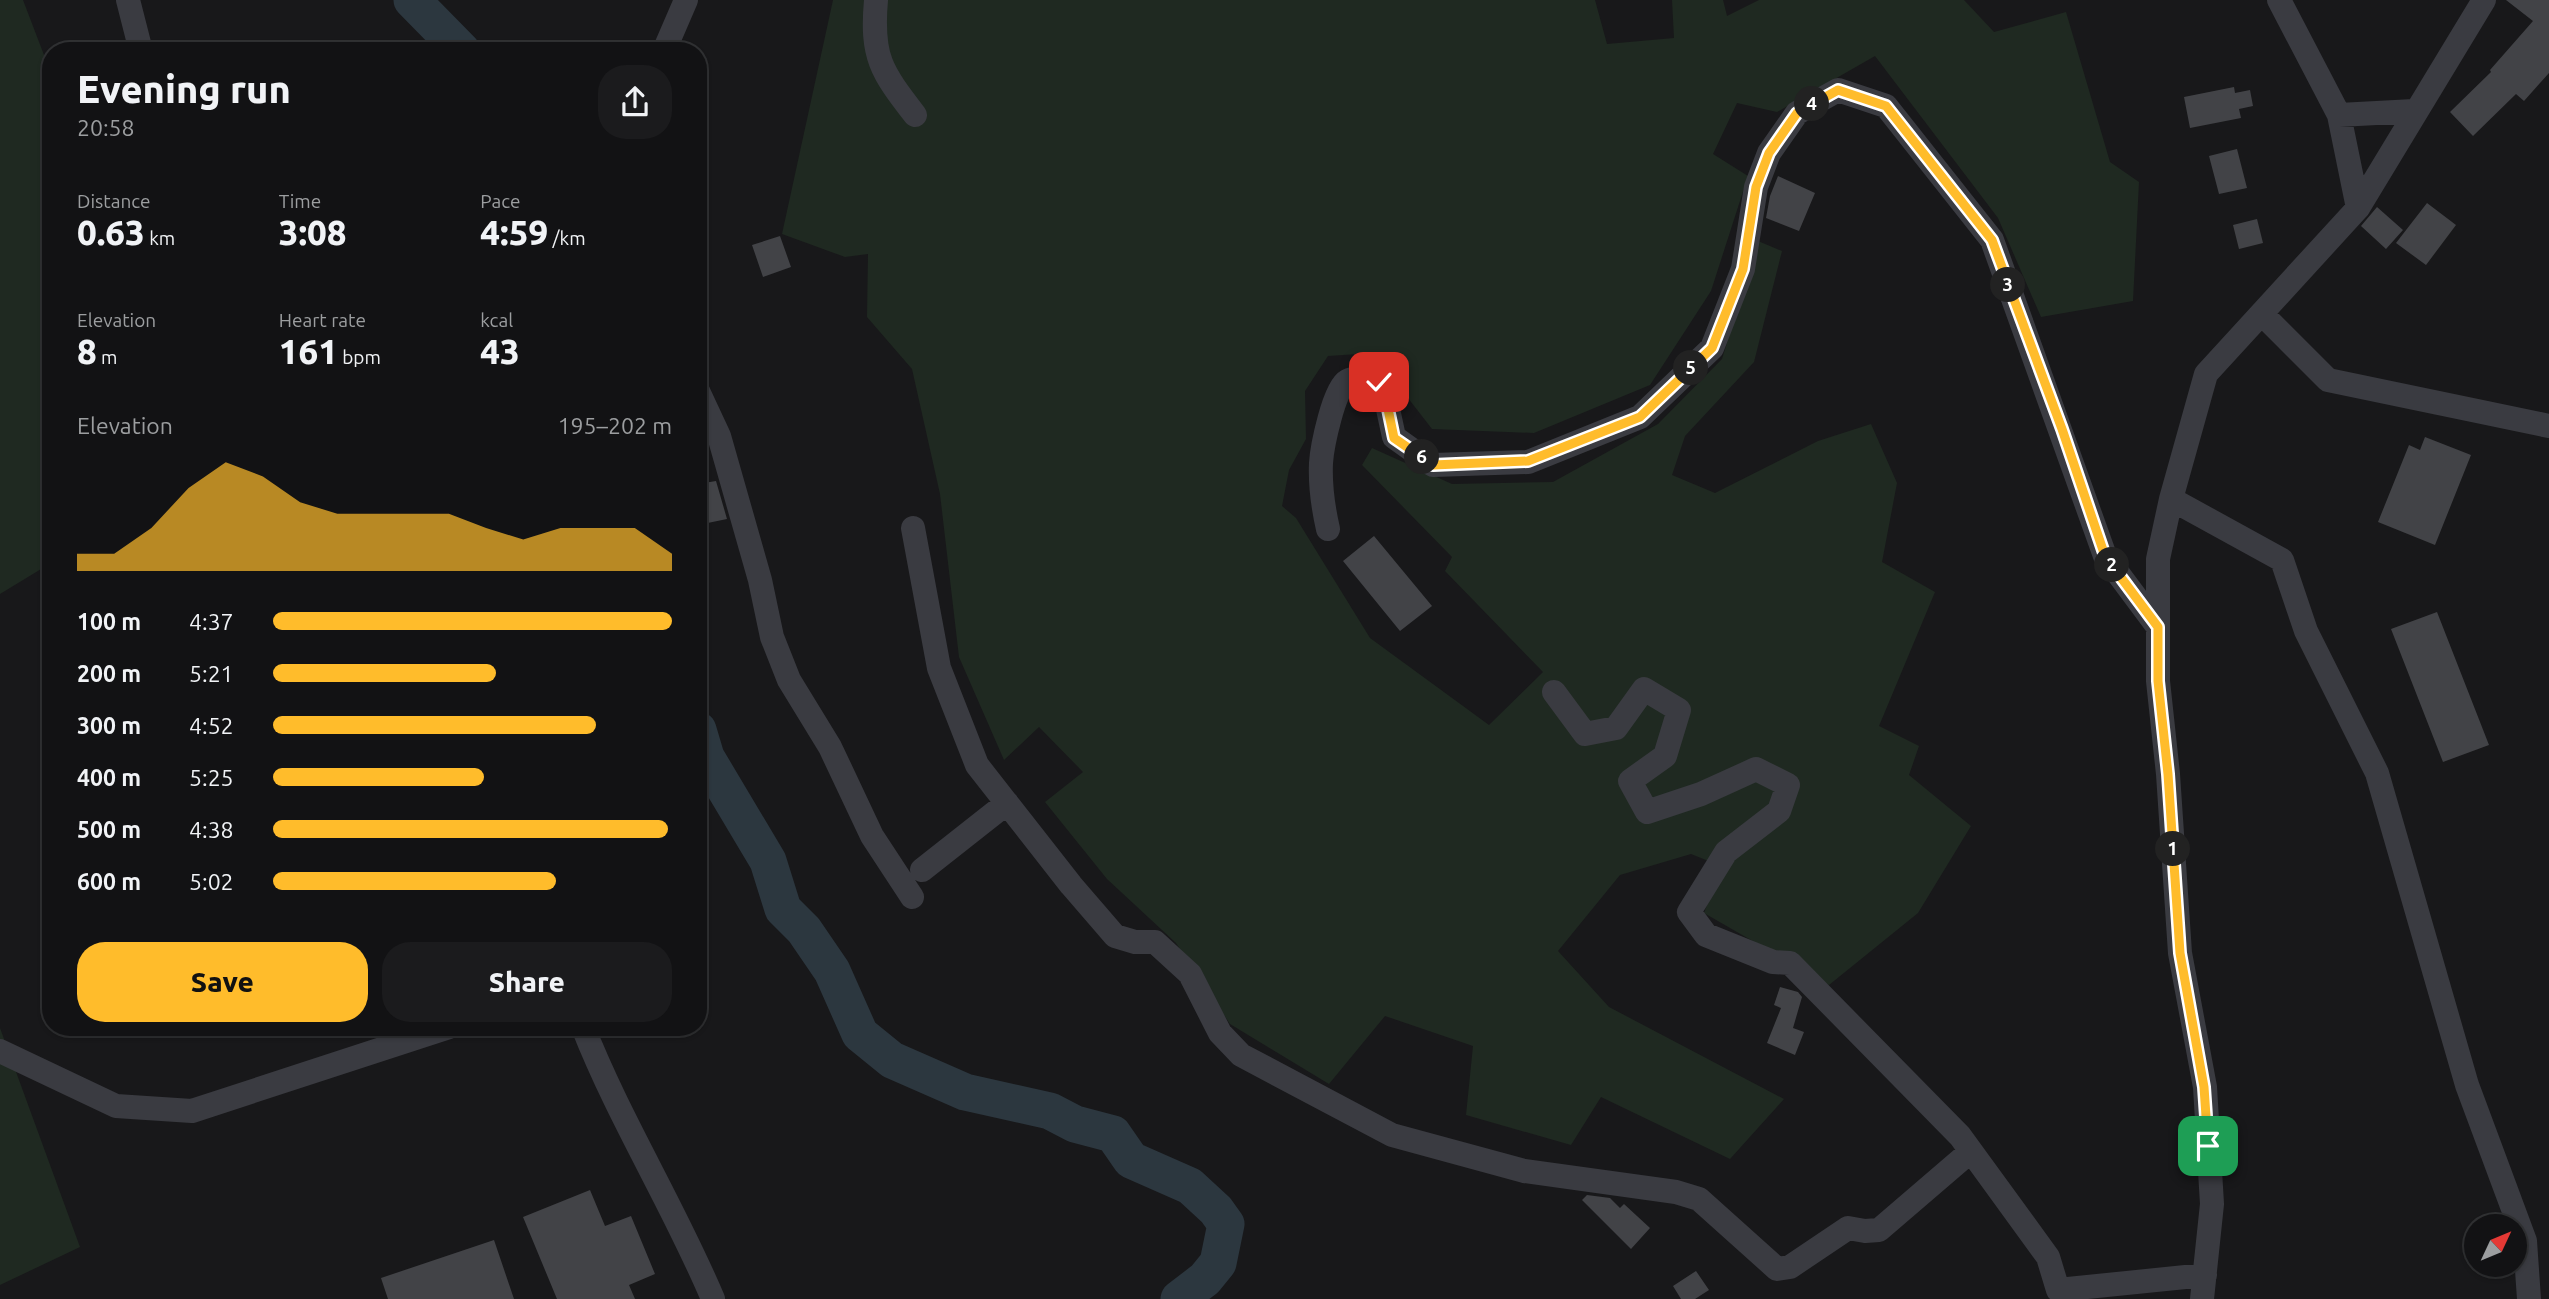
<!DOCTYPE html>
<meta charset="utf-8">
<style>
:root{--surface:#121214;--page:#1b1b1d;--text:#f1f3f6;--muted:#9c9ea0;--line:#313234;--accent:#ffbc2b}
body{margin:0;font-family:Ubuntu,sans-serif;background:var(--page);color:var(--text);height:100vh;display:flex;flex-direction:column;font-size:26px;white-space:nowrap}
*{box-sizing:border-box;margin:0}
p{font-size:23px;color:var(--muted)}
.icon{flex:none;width:38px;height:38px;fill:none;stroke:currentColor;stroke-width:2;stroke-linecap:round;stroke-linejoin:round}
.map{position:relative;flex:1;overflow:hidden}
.panel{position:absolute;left:42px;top:42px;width:665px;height:994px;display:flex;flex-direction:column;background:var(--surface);border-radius:28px;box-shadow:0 2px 5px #0004,0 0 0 2px var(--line)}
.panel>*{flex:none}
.needle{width:46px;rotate:46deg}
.buttons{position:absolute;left:2464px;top:1214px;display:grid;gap:14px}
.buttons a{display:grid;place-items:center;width:63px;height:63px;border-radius:50%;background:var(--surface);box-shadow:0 2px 5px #0004,0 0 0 2px var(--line);font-size:35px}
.pin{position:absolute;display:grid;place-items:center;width:60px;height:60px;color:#fff;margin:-30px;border-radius:14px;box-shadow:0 4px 10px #0006}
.km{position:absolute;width:35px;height:35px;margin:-18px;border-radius:50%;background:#222;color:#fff;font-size:19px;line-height:35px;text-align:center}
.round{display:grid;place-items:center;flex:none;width:74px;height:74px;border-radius:28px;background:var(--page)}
.overview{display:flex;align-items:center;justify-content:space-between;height:119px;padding:0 35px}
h1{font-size:38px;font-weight:800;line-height:52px}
.metrics{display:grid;grid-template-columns:repeat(3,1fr);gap:10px;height:119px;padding:7px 35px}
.metrics div{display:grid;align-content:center}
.metrics b{font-size:35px;font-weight:800}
.metrics small{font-size:19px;font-weight:400}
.metrics p{font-size:19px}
.chart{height:196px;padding:14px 35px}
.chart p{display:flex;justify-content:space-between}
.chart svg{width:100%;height:126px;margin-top:7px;fill:var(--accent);opacity:.7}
.button{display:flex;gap:14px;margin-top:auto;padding:14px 35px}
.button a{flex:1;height:80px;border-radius:28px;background:var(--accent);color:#111;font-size:28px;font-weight:800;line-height:80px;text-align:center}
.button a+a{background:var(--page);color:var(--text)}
ul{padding:0 35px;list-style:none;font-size:23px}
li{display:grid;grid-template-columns:112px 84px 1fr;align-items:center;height:52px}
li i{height:18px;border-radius:9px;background:var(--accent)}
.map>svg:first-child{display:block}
.green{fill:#1f2921}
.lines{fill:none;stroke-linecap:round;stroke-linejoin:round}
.river{stroke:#2c373f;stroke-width:37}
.building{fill:#424347}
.minor{stroke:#3a3b41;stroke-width:24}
.route-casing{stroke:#fff;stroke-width:14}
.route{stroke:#ffbc2b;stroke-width:9}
</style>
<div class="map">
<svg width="2549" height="1299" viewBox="0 0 2549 1299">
<rect width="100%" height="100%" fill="#18181a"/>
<path class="green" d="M0,0H23L44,55L51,87V563L0,594Z
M833,0H1595L1607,44L1674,38L1672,0H1723L1727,16L1759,0H1964L1994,32L2066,12L2110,162L2139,182L2133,301L2041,317L1998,218L1875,56L1777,112L1737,103L1713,154L1748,176L1711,291L1650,385L1534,433L1432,429L1373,353L1328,356L1305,391L1306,439L1289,470L1282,506L1296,518L1370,638L1489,725L1543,672L1445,571L1452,557L1362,465L1372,448L1452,484L1553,482L1658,424L1722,359L1758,241L1782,251L1754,362L1685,436L1672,475L1715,493L1818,441L1871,424L1897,483L1882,562L1935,592L1879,726L1919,746L1909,775L1971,826L1918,913L1829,985L1704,913L1721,866L1691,854L1620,875L1558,951L1609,1007L1784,1099L1730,1159L1601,1097L1571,1145L1466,1115L1473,1046L1385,1016L1329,1084L1230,1024L1176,943L1107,879L1045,802L1083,772L1039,727L1004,760L959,657L940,494L912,369L867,317L868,254L845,257L782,234Z
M0,1028L80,1247L0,1285Z"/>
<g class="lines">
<path class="river" d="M412,0L462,51
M698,730L706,757L768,861L783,909L804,930L832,971L860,1034L892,1060L965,1092L1050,1111L1075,1124L1113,1134L1131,1160L1190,1186L1216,1210L1226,1224L1218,1263L1205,1279L1179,1299"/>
</g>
<path class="building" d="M2506,0H2549V73L2524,101L2516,94L2473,136L2450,112L2491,72L2490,70L2533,21Z
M2234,87L2235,93L2250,90L2253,106L2239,109L2241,118L2190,128L2184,97Z
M2237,149L2247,188L2219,194L2209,156Z
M1778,176L1815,193L1799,231L1766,218L1770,196Z
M2427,203L2456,225L2426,265L2396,243Z
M2377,207L2403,230L2386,249L2361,226Z
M2257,219L2263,243L2239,249L2233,225Z
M780,236L791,267L763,277L752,245Z
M2425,437L2471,455L2435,545L2378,522L2409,445L2420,450Z
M716,481L727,519L698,525V484Z
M1374,536L1432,606L1400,631L1343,561Z
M2437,612L2489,745L2443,762L2391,629Z
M1780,987L1798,992L1802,997L1793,1028L1804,1032L1795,1055L1767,1043L1781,1008L1774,1005Z
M590,1190L605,1226L631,1216L655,1274L629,1285L635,1299H557L523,1217Z
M1587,1195L1610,1198L1620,1208L1624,1204L1650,1228L1631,1249L1582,1200Z
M494,1240L514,1299H388L381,1278Z
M1696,1271L1709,1290L1695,1299H1681L1673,1286Z"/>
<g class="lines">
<path class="minor" d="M128,0L141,51
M876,0C871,57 881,71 915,115
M2279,0L2339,115L2358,208
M664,51L686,0
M2339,115L2414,111
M2263,315L2328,380L2549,426
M698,391L719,436L760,580L772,637L789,680L830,747L872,836L912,897
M2171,499L2282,560L2306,631L2377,773L2467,1085L2525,1241L2529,1299
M913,528L939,668L977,765L1071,885L1115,936L1135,942H1155L1190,974L1220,1033L1241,1055L1392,1135L1524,1171L1676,1192L1699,1199L1777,1269L1790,1267L1848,1228L1865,1231L1879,1230L1971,1151
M1328,529C1323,507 1320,485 1321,463C1322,447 1334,388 1347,381C1358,375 1368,379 1379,382L1388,409L1394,437L1433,465L1528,462L1640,417L1712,348L1743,269L1756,187L1769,153L1797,113L1838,90L1886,106L1992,240L2105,556L2158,627
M1554,692L1585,734L1616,728L1644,689L1679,710L1665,756L1630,781L1647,812L1701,794L1756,769L1788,785L1779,811L1726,852L1689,912L1706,935L1773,962L1790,963L1960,1136L2048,1257L2058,1290L2205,1275
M922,870L1007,803
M583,1027C620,1121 674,1206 713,1299
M0,1051L116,1106L192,1111L449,1027
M2202,1299L2212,1204L2205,1087L2180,953L2168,774L2158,681V559L2171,499L2206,374L2358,208L2484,0"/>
</g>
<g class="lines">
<g class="route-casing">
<path id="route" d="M1379,382L1388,409L1394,438L1433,465L1528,461L1640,417L1712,348L1743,269L1756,187L1769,153L1797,113L1838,90L1886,106L1992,240L2062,429L2105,556L2158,627V681L2168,774L2180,953L2204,1087L2208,1146"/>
</g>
<use href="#route" class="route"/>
</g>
</svg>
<div class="buttons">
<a><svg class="needle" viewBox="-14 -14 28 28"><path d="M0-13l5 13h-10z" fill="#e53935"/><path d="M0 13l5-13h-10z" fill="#9c9ea0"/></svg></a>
</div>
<div class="pin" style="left:2208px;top:1146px;background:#1e9e55"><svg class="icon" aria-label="arrive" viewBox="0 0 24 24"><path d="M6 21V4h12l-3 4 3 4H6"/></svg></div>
<div class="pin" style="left:1379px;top:382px;background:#d93025"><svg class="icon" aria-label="check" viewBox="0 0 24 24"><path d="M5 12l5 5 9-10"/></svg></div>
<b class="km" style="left:2173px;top:849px">1</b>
<b class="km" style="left:2112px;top:565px">2</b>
<b class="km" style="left:2008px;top:285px">3</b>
<b class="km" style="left:1812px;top:104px">4</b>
<b class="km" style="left:1691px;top:368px">5</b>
<b class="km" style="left:1422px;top:457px">6</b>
<section class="panel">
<div class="overview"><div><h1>Evening run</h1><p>20:58</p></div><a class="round"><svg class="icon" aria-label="share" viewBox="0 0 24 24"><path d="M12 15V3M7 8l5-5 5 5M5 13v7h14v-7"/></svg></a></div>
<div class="metrics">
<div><p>Distance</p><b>0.63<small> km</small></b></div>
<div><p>Time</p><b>3:08</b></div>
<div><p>Pace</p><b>4:59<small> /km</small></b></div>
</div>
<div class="metrics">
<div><p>Elevation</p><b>8<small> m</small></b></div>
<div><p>Heart rate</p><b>161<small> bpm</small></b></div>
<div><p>kcal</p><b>43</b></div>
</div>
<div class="chart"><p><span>Elevation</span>195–202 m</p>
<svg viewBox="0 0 160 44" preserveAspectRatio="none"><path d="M0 44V38L10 38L20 29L30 15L40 6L50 11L60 20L70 24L80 24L90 24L100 24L110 29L120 33L130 29L140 29L150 29L160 38V44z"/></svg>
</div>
<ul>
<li><b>100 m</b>4:37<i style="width:100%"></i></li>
<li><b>200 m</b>5:21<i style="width:56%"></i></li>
<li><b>300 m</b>4:52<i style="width:81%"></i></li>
<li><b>400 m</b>5:25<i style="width:53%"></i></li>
<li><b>500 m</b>4:38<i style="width:99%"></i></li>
<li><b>600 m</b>5:02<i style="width:71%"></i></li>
</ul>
<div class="button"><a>Save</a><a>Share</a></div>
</section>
</div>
